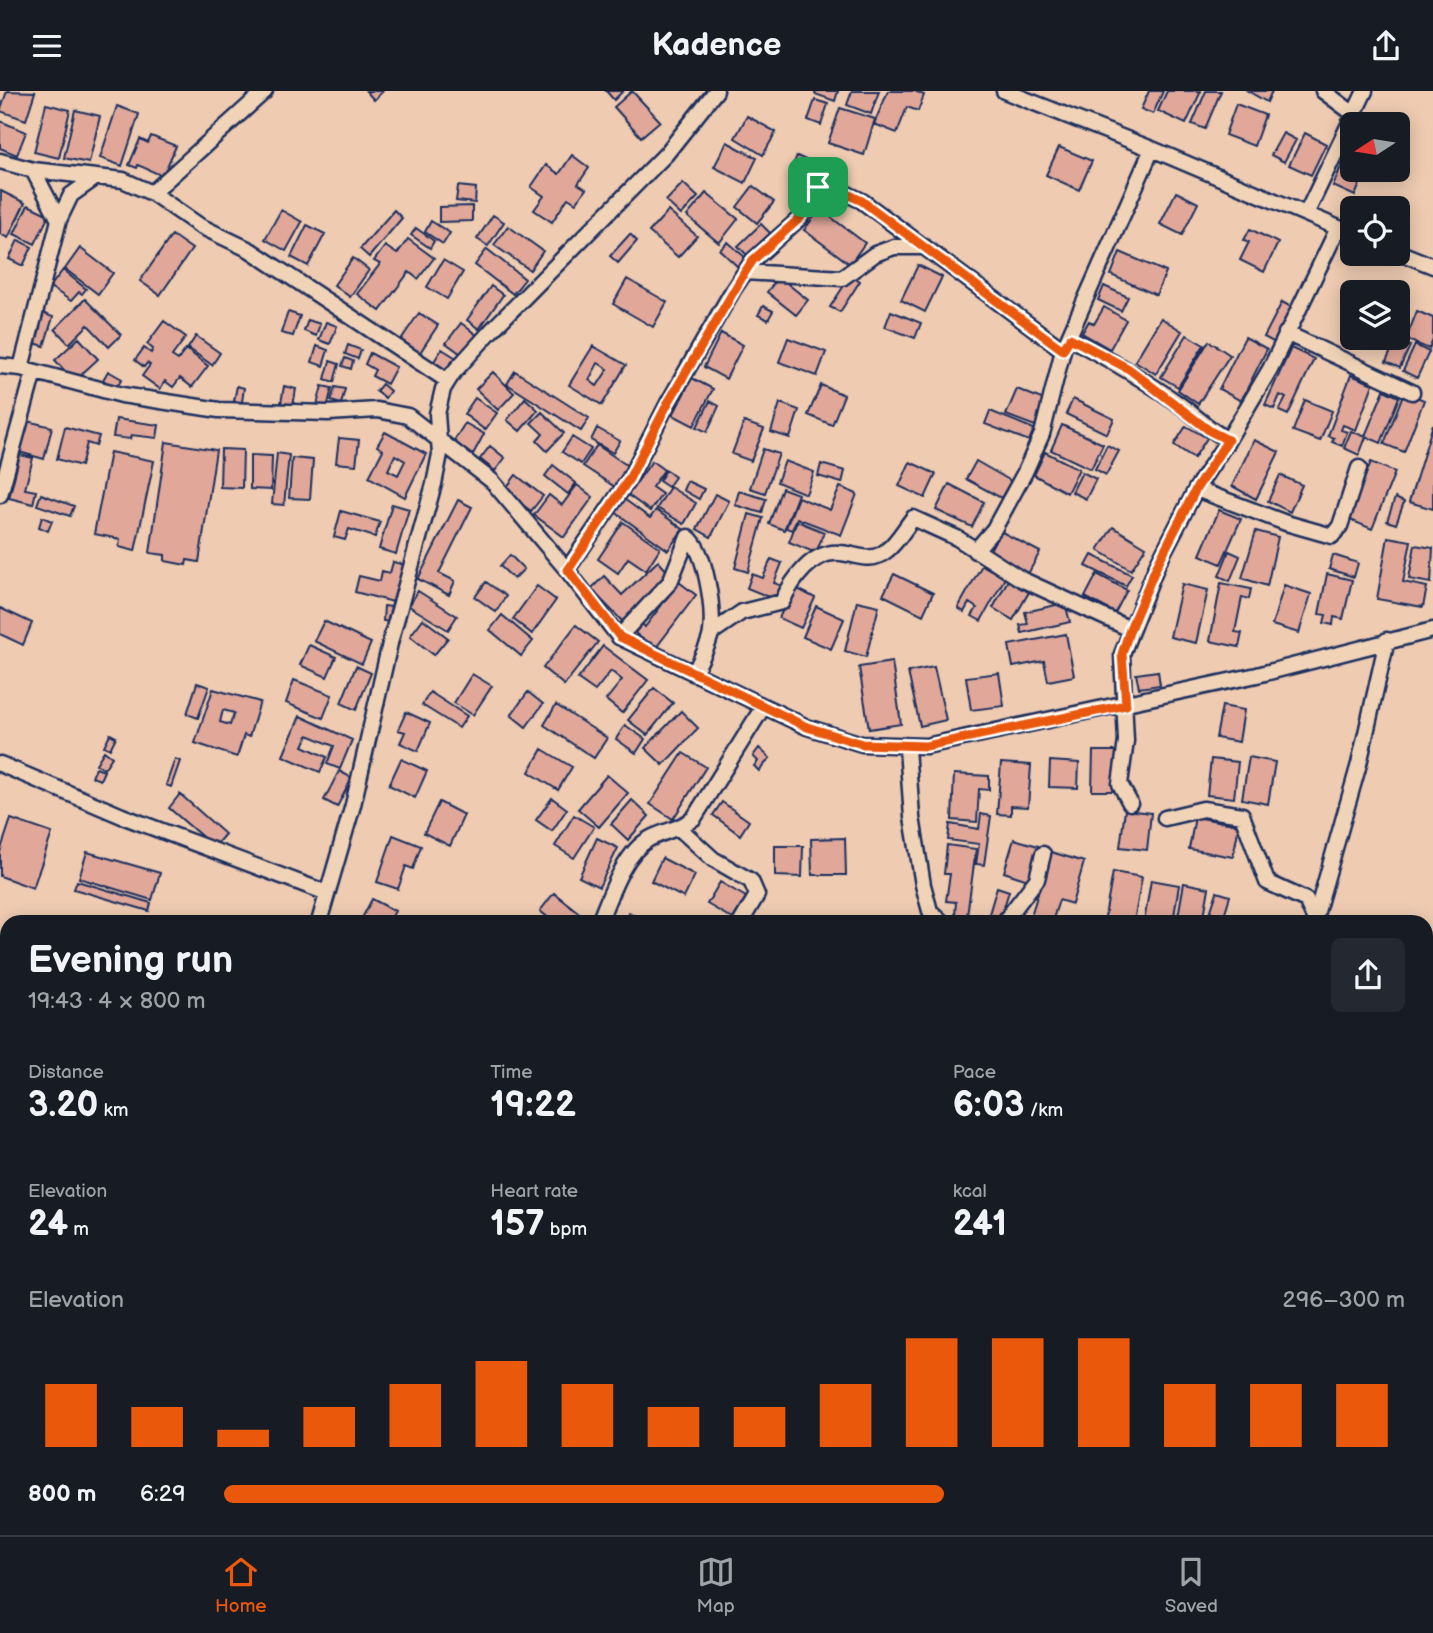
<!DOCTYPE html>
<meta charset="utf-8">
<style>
:root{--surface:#171b24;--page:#242831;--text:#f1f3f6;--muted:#9ea1a6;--line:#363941;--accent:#ea580c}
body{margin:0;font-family:"Balsamiq Sans",sans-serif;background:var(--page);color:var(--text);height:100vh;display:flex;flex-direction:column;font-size:26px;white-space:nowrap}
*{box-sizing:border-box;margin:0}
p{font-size:23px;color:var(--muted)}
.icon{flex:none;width:38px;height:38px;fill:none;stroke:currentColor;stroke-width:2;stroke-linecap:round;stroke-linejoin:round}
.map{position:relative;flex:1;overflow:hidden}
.panel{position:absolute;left:0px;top:824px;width:1433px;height:621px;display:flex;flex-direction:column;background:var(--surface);border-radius:21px 21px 0 0;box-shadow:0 4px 18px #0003}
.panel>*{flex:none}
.needle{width:46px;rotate:258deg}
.fabs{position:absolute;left:1340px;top:21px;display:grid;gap:14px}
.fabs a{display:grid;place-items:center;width:70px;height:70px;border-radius:10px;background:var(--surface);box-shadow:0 4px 18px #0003;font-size:35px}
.pin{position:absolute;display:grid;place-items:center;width:60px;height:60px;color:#fff;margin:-30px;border-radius:14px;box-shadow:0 4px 10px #0006}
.round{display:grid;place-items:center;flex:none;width:74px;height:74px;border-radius:10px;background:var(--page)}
.summary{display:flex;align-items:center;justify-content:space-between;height:119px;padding:0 28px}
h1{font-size:38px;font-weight:800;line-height:52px}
.figures{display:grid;grid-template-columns:repeat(3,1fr);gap:10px;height:119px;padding:7px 28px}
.figures div{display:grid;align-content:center}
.figures b{font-size:35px;font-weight:800}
.figures small{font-size:19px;font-weight:400}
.figures p{font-size:19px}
.chart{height:196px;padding:14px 28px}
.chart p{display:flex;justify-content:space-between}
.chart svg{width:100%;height:126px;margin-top:7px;stroke:var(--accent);stroke-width:6}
ul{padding:0 28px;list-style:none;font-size:23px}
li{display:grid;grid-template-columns:112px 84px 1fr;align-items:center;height:52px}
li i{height:18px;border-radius:9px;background:var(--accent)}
header{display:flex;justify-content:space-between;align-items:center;height:91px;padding:0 28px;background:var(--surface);font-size:32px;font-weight:800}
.tabs{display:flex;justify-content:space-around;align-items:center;height:98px;border-top:2px solid var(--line);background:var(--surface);font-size:19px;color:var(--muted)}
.tabs a{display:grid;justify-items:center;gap:4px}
.tabs .selected{color:var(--accent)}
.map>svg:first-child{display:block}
.building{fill:#e1a89a;stroke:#1b2f5e;stroke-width:2;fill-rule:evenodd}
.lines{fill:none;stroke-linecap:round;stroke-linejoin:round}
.street-casing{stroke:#1b2f5e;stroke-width:19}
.street{stroke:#f1d4b7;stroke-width:14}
.route-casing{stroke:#fff;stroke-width:14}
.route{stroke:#ea580c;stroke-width:9}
</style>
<header><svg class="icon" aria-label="menu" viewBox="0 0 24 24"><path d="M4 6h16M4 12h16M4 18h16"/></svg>Kadence<svg class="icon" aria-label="share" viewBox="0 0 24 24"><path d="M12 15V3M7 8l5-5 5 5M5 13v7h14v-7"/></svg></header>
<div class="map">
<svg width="1433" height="1444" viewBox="0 0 1433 1444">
<rect width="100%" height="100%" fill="#eecbb1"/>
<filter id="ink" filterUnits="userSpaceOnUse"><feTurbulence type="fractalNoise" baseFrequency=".0143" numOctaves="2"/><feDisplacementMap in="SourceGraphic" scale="14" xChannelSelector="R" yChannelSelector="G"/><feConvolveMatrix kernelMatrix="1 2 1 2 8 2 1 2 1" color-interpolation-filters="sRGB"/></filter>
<g filter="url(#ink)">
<path class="building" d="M7,0L35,1L26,29L0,20Z
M366,0H383L374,9Z
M606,0H623L614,9Z
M632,0L660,30L641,46L614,16Z
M816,0H838L835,10L815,3Z
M852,0H879L871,23L847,14Z
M888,0H915L924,4L918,20L907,16L897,42L874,33Z
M1149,0H1163L1153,23L1141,18Z
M1167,0H1201L1186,33L1158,20Z
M1206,0H1221L1205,38L1192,33Z
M1248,0H1272L1267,11Z
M815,9L828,13L821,34L808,29Z
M46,13L70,19L59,67L34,61Z
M1236,13L1265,24L1254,55L1225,44Z
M117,15L139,23L122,75L100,67Z
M840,17L875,28L864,64L828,52Z
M75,19L100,25L89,72L64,67Z
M747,25L776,41L763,64L735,47Z
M0,30L26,41L17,64L0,57Z
M1283,42L1296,49L1284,71L1271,64Z
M1305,42L1326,53L1311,84L1289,74Z
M151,45L176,55L163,85L138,74L137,77L129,74L140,48L148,52Z
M727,51L757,67L745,92L714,76Z
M1059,56L1092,70L1079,99L1046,84Z
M1349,56L1353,57V79H1366L1355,105L1333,95Z
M572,64L589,77L578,93L586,98L576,112L568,107L552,131L534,119L544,105L531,96L546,74L559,83Z
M797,65L808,70L802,83L791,78Z
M683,92L698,106L681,124L666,110Z
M458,95L476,97L475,112L456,110Z
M753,95L774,111L757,132L737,116Z
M1,100L25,112L8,147L0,143Z
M1176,101L1198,112L1182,144L1160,133Z
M706,102L738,128L719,152L687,125Z
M28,114L49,124L35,153L14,143Z
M472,115V130L439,131V116Z
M820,118L865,152L850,173L804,139Z
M281,119L302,131L286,160L265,148Z
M394,119L402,127L369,166L360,158Z
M668,120L697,145L678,166L649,141Z
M493,124L504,131L488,155L477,148Z
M431,130L450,142L443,153L425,141Z
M761,133L772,144L749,166L738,155Z
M307,134L325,143L308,175L291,166Z
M508,135L543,160L530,179L494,154Z
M416,137L434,150L430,157L411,144Z
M1250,138L1278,152L1264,181L1240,169L1249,151L1244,149Z
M630,143L637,150L618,172L610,165Z
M172,144L192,158L160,204L140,190Z
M408,148L434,167L418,188L409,181L380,220L357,203L380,173L374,170L385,155L397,163Z
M18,149L32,156L23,175L9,168Z
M728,151L747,168L739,177L720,159Z
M80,157L113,182L98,203L65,178Z
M487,158L525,188L513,203L475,174Z
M1120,161L1166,181L1156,204L1111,184Z
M353,167L369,179L350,206L334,194Z
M443,169L463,181L447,208L427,196Z
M918,174L942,186L925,221L901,209Z
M63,179L86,198L82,203L79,201L71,210L50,196Z
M851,184L860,190L840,221L830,216Z
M779,186L808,209L796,224L767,201Z
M627,188L667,211L653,236L613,213Z
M491,195L503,204L479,238L467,229Z
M1104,195L1128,206L1121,220L1098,209Z
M85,208L121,244L109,256L88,234L69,253L55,238Z
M1282,211L1293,217L1275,252L1264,246Z
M763,215L773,220L768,229L758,224Z
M1104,216L1126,229L1110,258L1082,242L1089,230L1094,233Z
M37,220L53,226L44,255L28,250Z
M891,220L921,232L915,247L885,236Z
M1417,220L1433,227V249L1429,258L1406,248Z
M288,221L300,225L293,245L281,242Z
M419,222L438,234L419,263L400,250Z
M1161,227L1182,240L1156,283L1135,270Z
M308,229L320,233L316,245L304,240Z
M164,230L186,246L172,265L178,269L186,258L208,275L192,296L180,287L173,296L165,290L160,298L142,285L150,274L147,272L144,276L135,269L144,257L151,262L153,258L147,253Z
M326,231L337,235L330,253L319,249Z
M461,232L478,245L464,265L446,252Z
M721,242L743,254L726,288L704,276Z
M1187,244L1204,254L1178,296L1161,286Z
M196,245L220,262L212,274L188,257Z
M1245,246L1267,258L1241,310L1219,298Z
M79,247L98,268L74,290L55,269Z
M788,247L826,261L817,285L779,271Z
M1396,249L1410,255L1400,277L1386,271Z
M1209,250L1230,264L1198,313L1178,299Z
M348,254L361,259L358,268L345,263Z
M1415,254L1429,261L1417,287L1403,280Z
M317,255L328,259L323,275L312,271Z
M593,255L626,274L602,314L569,294ZM598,272L608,278L597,295L589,289Z
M1291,257L1314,268L1288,324L1279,320L1286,307L1280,304L1274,318L1265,314Z
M442,258L458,268L448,285L431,275Z
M370,262L396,276L387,293L372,285L375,279L365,273Z
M345,267L353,270L351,278L342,275Z
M330,270L339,273L334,291L325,288Z
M108,280L122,288L116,297L103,289Z
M515,280L589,327L581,340L507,293Z
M493,281L514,302L498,319L476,298Z
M1351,284L1373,293L1356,339L1343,334L1341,339L1347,341L1342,355L1332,351L1334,347L1328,345Z
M692,287L713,298L694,335L673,324Z
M382,293L390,300L385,307L376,300Z
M821,294L844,304L832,334L808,324Z
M237,295L244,297L242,311L234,310Z
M284,295L296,298L292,321L280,318Z
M322,295L332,297L327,317L317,314Z
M335,296L345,298L341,313L331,310Z
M1017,298L1044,309L1035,335L1006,324Z
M1384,299L1399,306L1381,352L1365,345Z
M1404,301L1424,309L1404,361L1384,353Z
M475,307L497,322L485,339L464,323Z
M525,307L538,319L520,340L507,329Z
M1073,308L1114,328L1107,343L1066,323Z
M1305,309L1332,320L1320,350L1293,340Z
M710,310L719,315L707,341L697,336Z
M780,312L799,319L790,347L771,341Z
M990,320L1034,338L1029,350L985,333Z
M542,321L564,342L547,360L537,350L543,343L531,332Z
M116,328L159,334L157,347L131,344L130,348L113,346Z
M27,330L52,336L44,368L19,361Z
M744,331L764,338L751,370L732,363Z
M465,332L484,343L472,365L452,353Z
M1433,333V418L1409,411Z
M1062,334L1103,353L1091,378L1051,359Z
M1186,335L1207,347L1194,367L1174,354Z
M65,336L99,345L96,355L87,352L81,375L57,368Z
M597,337L620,350L613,362L591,349Z
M1351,340L1366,346L1359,364L1344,357Z
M385,341L426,363L405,406L369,386L383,359L377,355ZM395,364L405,370L398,384L388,379Z
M572,346L591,358L581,373L562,361Z
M339,347L359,349L356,374L336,372Z
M1254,349L1279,361L1256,408L1232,395Z
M166,351L216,359L199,471L187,469L186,474L165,470V464L150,462Z
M597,354L628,375L615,396L583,375Z
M1107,354L1119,360L1106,384L1095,378Z
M490,355L505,367L495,380L480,368Z
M221,358L243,359L242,397L220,396Z
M763,358L779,363L765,402L750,397Z
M110,361L154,370L135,460L119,456L120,448L94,443Z
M1045,361L1079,378L1067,402L1034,384Z
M277,362L289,364L284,414L272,413Z
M20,364L33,367L25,398L36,400L33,413L9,407Z
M250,364L272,365L271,399L250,398Z
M292,367L313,369L310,408L289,407Z
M652,370L664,379L652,396L662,403L650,420L628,404Z
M785,370L814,381L806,403L777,391Z
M976,370L1011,390L1001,407L966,388Z
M910,371L936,383L925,407L899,395Z
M1371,371L1395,381L1372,438L1348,428Z
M821,373L845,380L842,392L818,385Z
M553,374L576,392L568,403L545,385Z
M666,379L675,386L668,396L659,390Z
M1082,381L1096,388L1086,408L1072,401Z
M516,384L543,405L531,420L504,400Z
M1280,384L1302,394L1290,421L1268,410Z
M687,390L704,398L699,408L683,399Z
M949,393L984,411L972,436L936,419Z
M577,394L593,406L564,446L534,424L549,404L562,414Z
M670,396L696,412L684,433L657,417Z
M840,396L857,403L841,444L797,427L792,439L786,437L798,406L830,419Z
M782,397L798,403L784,439L769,433Z
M739,400L766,408L762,422L735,414Z
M41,403L74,415L70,425L37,414Z
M715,403L729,410L711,446L697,438Z
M1395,407L1404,411L1396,433L1387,430Z
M624,408L650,427L656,419L683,438L668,459L615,421Z
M458,409L472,416L439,482L455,490L449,504L418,488Z
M392,413L409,418L396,463L379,458Z
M1219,419L1241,428L1221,473L1200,464Z
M341,420L380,431L375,446L349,438L345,449L334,446Z
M749,423L763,427L748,481L735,477Z
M42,426L52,430L48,440L39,436Z
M797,430L824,441L816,462L789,451Z
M623,431L660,457L646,479L628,467L618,482L598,468Z
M1113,436L1146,456L1131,479L1098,459Z
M1000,440L1040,461L1028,483L989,461Z
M1256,440L1278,446L1267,495L1242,487Z
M1388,446L1411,450L1403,491L1427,496L1423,516L1377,508Z
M1415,454L1433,457L1431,492L1409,488Z
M1229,460L1240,465L1230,490L1219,485Z
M510,464L524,478L514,488L500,475Z
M1092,464L1132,484L1126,495L1086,475Z
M1333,464L1358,472L1354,486L1329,478Z
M771,468L782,472L774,492L785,496L779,510L747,497L752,483L763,487Z
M658,470L670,483L623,531L591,498L604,485L622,504Z
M393,471L406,474L397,512L355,501L359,485L380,490L382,480L390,482Z
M982,474L1005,487L981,530L972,525L977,517L969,512L964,521L958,517Z
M894,483L933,502L923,524L883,504Z
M1097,483L1127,499L1115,522L1085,506Z
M1327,483L1352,489L1343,528L1334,526L1333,534L1324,532L1326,524L1319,523Z
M1008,489L1029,501L1013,529L993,517Z
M486,491L506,505L496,521L475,506Z
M679,491L696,504L655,558L635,542L642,533L645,536Z
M1221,492L1251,498L1249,508L1242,506L1235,541L1242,542L1239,556L1210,550Z
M1182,493L1208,499L1196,552L1170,546Z
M1284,494L1311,503L1299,542L1272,534Z
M537,495L556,509L532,543L513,528Z
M794,496L815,507L801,537L779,527Z
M418,500L457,525L448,539L409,515Z
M857,510L879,515L866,566L845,560Z
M1065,512L1070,531L1022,542L1020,534L1028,533L1025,521Z
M384,515L392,516L390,531L383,530Z
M816,515L844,528L831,558L803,546Z
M0,517L32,532L23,554L0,543Z
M502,524L533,550L521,565L490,539Z
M423,528L448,547L434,564L410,545Z
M324,530L371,552L362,573L314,550Z
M576,534L598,551L564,594L543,577Z
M1066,543L1074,585L1048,590L1044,570L1013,576L1009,554Z
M309,554L336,566L327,586L300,574Z
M603,555L648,589L622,622L606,609L622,589L611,580L595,600L578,588Z
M892,571L901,633L869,638L859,576Z
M356,575L371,582L356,619L341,612Z
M934,576L946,629L920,635L908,581Z
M1158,580L1160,594L1139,597L1136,583Z
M999,582L1004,615L971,619L966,586Z
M472,583L492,595L473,624L454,612Z
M294,589L332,604L323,627L286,612Z
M197,592L209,596L198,627L187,623Z
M654,597L673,612L647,644L628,629Z
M213,598L260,611L249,646L244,644L237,666L195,652ZM223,619L234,622L230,634L220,631Z
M430,601L467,625L459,637L422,614Z
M528,601L543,613L526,636L511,624Z
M556,614L607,647L594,667L544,634Z
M1222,615L1244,619L1239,651L1216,647Z
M681,620L698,637L663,674L645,657Z
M406,621L430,632L418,660L400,652L405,641L398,639Z
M300,625L352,649L340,678L327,673L334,655L308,644L303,655L327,666L320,681L283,665Z
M625,634L645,648L636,662L616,648Z
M110,643L116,646L110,658L104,655Z
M759,657L770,667L759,680L754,675L758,670L753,665Z
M542,658L572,676L558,699L529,681Z
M104,660L112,666L104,678L96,673Z
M1093,660H1117L1116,700H1092Z
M683,662L706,676L673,728L650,713Z
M1249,666L1275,671L1268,713L1242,708Z
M175,668L180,670L171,696L166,694Z
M401,668L427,680L415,707L389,694Z
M1211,668L1238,671L1234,707L1207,704Z
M1050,670L1079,672L1078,697L1049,696Z
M1001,672L1031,674L1028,716L1011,715V724L997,723Z
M96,677L104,680L100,689L92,686Z
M339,680L352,687L337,716L324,709Z
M954,683L989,685V699L979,698L977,731L952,729Z
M607,684L628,702L599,736L578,718Z
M180,703L225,743L214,756L169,717Z
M552,707L567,718L552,740L536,729Z
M632,709L649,725L628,749L611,733Z
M439,711L464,724L450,755L424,742Z
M722,711L749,730L740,744L713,724Z
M1125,719L1151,722L1147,759L1120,756Z
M981,723L991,725L984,774L976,773L979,753L948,749L950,733L979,738Z
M574,724L594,736L574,767L555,755Z
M1195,726L1239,734L1233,766L1189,758Z
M11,728L52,742L33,797L0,785V761Z
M393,744L421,755L413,778L406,775L398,798L377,791Z
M597,747L618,757L599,796L579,786Z
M845,747L846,784H812L811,748Z
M1014,748L1038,755L1028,789L1004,781Z
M947,754L976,758L967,825L955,824L956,811L946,810L950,783H944Z
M775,755H803L802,786L775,785Z
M87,761L160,782L152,809L79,787Z
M1051,761L1084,771L1072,813L1059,809L1052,831H1029Z
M662,767L695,784L684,807L651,790Z
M1113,781L1142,786L1134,831H1104Z
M1151,789L1179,794L1173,831H1144Z
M77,790L151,812L149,820L74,798Z
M720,791L746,806L733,828L707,813Z
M1184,792L1209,797L1203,831H1177Z
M997,796L1009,800L1001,826L989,823Z
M1217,801L1230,805L1222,831H1207Z
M554,802L583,825L578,831H554L540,820Z
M372,808L395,820L389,831H360Z
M629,821L646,831H623Z
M0,873H7V900H0Z
M0,946H4L3,971H0Z
M0,1014H7V1042H0Z
M0,1047L7,1048V1072L0,1071Z
M0,1085H7V1111H0Z
M0,1142H7V1175H0Z
M7,1313V1331H2V1314Z
M136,1438H154L155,1444H137Z
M162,1438H187L186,1442L162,1440Z
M231,1438H259V1444H231Z
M566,1438H606L607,1444H567Z
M749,1438V1444H724V1440Z
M971,1438L972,1444H933V1439Z
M974,1438H985L986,1444H974Z
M1157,1438H1189V1444H1157Z
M1267,1438H1311L1310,1444H1266Z
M346,1439V1444H335V1440Z
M371,1439V1444H357L356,1441Z"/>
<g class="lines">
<g class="street-casing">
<path id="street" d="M1004,0L1152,58L1353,143
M1323,0L1354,23
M0,70L33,79L123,89L152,102L200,135L250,159L448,290
M33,79L59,129
M152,102L265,0
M1307,121L1365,0
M1398,161L1433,175
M745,181L842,187L875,163L894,156H920
M1286,242L1412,301
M1070,247C1107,267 1142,287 1176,311C1194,323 1209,339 1228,349L1270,278L1338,137
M0,275L21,277L122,304L219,319L328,322L377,319L408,325L492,390L567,479L619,546L807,636L862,653L926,655L1257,584L1433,539
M21,277L59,129L71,104L95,87
M1196,398L1286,432L1332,445L1340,435L1359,377
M0,404L34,281
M975,460L994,438L1025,381L1042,343L1063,259L1152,58
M567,479L629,388L668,312L733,199L753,169L800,127L818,96L829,94L862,110L1063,259
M711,542L742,521L782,511C792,489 813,459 840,462C857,463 870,473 886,460C897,452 905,437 913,427L957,447L1021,488L1130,538
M619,546L670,491L688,446C706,460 714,518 711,541C710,554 699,570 694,583
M907,657L912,726L923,794L930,820L942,831
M0,673L122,725L327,802
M1130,712L1120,693L1126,650L1122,563L1157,474L1196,398L1228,349
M1165,727L1203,718L1242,724L1267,791L1306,809L1315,829
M679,737L713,768L751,790L757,804L741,831
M319,831L353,714L391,548L434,393L440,363L437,323L443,298L453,282L491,240L666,63L716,0
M599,831C610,805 624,762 649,748C664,740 681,738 694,727L763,616
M1004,831L1037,788L1043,763
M1314,831L1359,673L1387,549
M0,1191L7,1192
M85,1438L86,1444
M314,1438L315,1444
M537,1438V1444
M701,1438L702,1444
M851,1438L852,1444
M1065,1438L1070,1444
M1232,1444V1438"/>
</g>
<use href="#street" class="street"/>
</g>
</g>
<g class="lines" filter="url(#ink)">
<g class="route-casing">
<path id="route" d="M829,94L862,110L1063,259L1070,247L1129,278L1210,340L1228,349L1196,398L1157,474L1130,538L1122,563L1126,614L926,655L862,653L807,636L620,546L568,479L629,388L668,312L745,181L753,169L800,127L818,96Z"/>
</g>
<use href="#route" class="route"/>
</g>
</svg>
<div class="fabs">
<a><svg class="needle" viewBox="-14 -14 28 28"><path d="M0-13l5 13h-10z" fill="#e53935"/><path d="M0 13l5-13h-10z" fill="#9ea1a6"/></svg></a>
<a><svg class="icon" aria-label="locate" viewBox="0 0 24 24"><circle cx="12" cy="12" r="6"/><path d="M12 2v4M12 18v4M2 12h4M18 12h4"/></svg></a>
<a><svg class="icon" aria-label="layers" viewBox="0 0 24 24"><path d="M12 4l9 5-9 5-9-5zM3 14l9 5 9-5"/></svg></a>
</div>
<div class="pin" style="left:818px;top:96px;background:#1e9e55"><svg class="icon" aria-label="arrive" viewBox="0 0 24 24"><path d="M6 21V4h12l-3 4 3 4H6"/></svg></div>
<section class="panel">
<div class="summary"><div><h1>Evening run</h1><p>19:43 · 4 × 800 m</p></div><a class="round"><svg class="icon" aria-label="share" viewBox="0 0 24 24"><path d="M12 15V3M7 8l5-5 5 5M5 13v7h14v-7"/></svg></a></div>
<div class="figures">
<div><p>Distance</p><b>3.20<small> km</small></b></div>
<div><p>Time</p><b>19:22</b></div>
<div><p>Pace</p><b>6:03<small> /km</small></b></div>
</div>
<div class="figures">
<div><p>Elevation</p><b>24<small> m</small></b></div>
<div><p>Heart rate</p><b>157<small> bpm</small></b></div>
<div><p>kcal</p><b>241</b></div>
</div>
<div class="chart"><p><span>Elevation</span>296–300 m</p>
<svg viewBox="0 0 160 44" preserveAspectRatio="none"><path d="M5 44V22M15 44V30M25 44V38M35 44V30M45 44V22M55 44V14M65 44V22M75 44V30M85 44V30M95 44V22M105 44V6M115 44V6M125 44V6M135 44V22M145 44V22M155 44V22"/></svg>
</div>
<ul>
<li><b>800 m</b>6:29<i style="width:61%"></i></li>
</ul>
</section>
</div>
<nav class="tabs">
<a class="selected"><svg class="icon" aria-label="home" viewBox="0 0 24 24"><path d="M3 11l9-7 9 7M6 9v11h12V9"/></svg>Home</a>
<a><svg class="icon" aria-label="map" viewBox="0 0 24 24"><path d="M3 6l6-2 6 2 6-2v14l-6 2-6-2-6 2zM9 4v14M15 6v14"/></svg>Map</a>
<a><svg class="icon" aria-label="saved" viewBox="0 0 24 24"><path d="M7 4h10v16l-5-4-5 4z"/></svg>Saved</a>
</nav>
